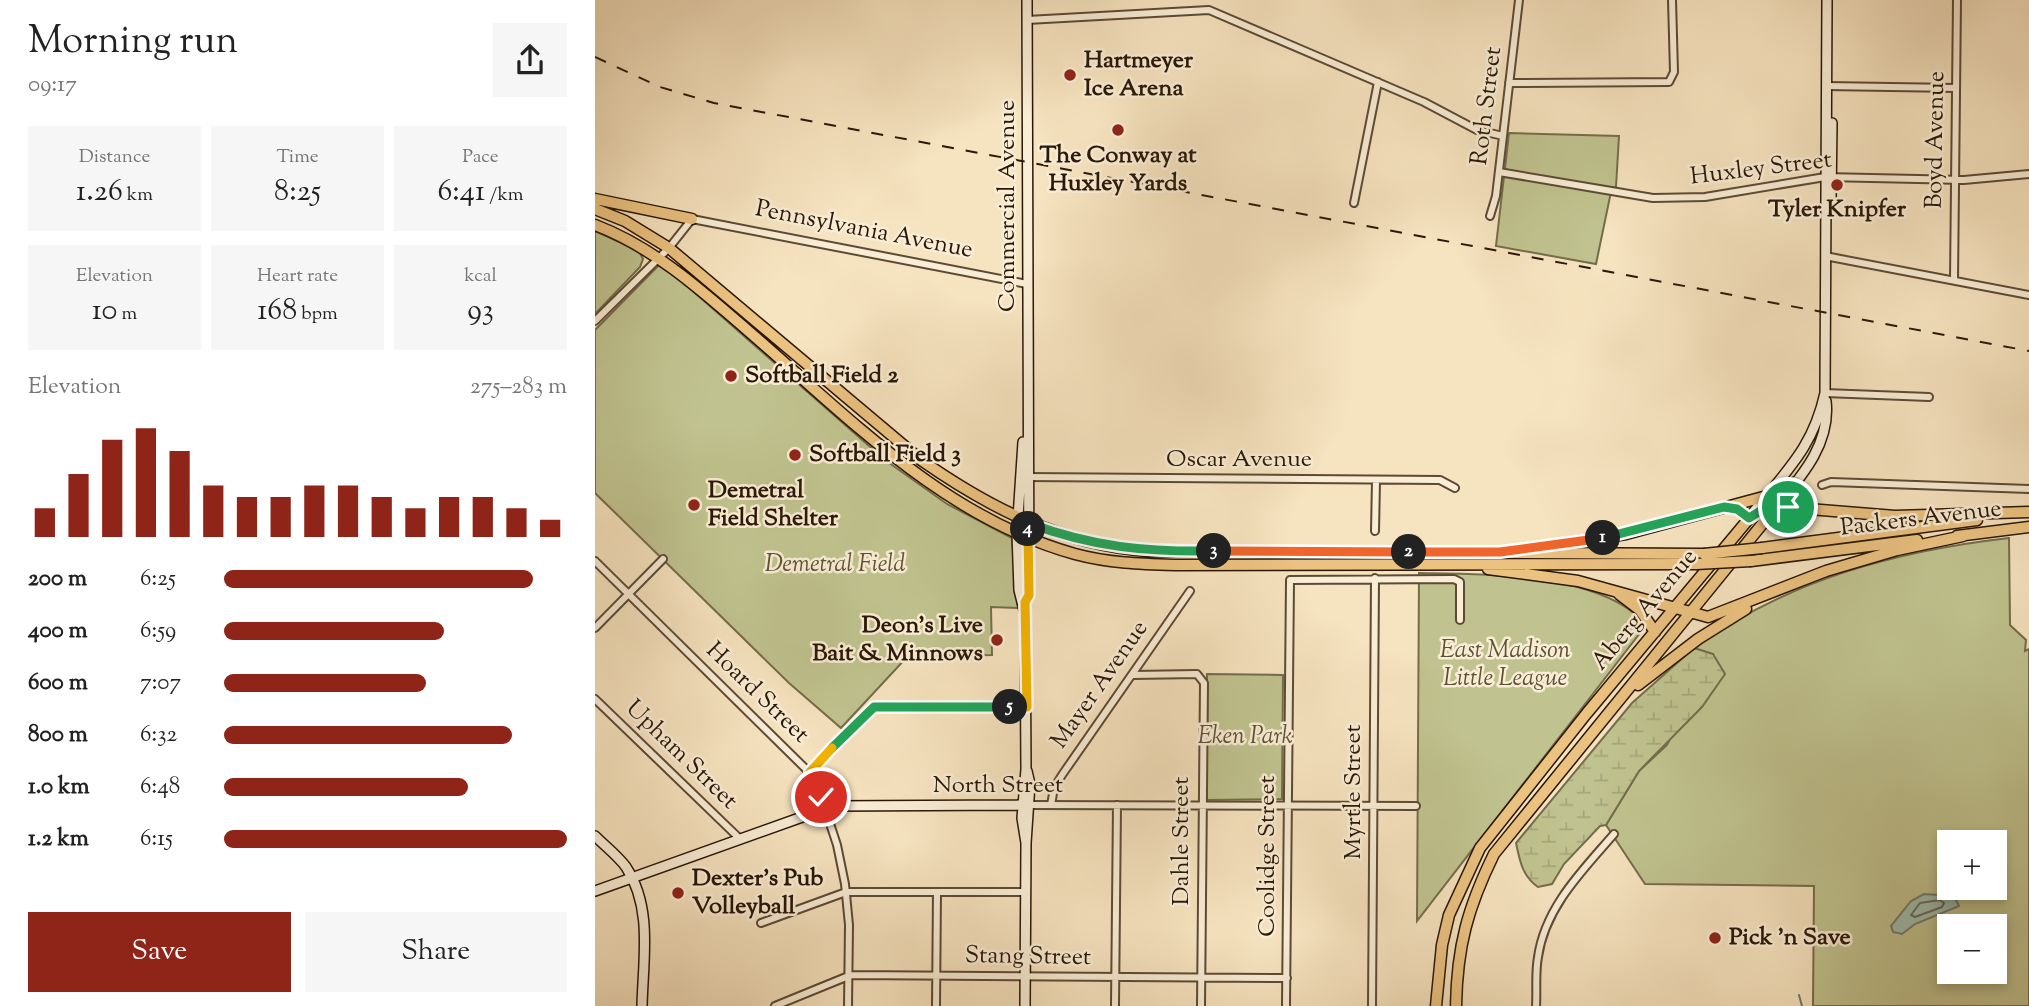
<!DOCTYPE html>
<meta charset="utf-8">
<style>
:root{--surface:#fff;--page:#f6f6f6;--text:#222;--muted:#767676;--accent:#8f2418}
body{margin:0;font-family:"Sorts Mill Goudy",serif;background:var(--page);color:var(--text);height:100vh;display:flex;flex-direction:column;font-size:26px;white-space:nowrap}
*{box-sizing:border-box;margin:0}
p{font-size:23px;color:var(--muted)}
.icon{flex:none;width:38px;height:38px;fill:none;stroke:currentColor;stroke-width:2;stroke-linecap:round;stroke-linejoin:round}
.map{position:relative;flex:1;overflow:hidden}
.details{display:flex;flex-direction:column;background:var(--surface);width:595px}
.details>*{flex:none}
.fabs{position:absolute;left:1342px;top:830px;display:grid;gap:14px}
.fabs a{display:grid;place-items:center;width:70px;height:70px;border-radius:0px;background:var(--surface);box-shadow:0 4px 10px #0003;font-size:35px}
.pin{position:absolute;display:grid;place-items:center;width:60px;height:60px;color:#fff;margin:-30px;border:4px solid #fff;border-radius:50%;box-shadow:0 2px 7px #0007}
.km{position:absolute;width:35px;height:35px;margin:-18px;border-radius:50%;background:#222;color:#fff;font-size:19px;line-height:35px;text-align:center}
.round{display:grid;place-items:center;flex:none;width:74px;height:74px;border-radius:0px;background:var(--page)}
.headline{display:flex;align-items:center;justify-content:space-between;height:119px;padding:0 28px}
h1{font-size:38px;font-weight:600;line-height:52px}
.metrics{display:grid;grid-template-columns:repeat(3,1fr);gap:10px;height:119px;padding:7px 28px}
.metrics div{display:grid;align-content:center;border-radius:0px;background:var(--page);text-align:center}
.metrics b{font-size:30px;font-weight:600}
.metrics small{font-size:19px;font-weight:400}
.metrics p{font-size:19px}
.chart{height:196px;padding:14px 28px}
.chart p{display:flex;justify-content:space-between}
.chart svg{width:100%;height:126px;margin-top:7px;stroke:var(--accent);stroke-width:6}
.primary-button{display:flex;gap:14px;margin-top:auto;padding:14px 28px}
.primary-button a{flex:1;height:80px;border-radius:0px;background:var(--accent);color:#fff;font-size:28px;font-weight:600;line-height:80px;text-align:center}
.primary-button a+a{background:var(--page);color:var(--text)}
ul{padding:0 28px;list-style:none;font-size:23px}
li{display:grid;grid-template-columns:112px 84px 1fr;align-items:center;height:52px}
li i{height:18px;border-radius:9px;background:var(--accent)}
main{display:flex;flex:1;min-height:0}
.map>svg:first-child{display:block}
.green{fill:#c0c38f;stroke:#746d4b;stroke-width:2;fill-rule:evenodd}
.wetland{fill:url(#wetland-marsh);stroke:#746d4b;stroke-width:2}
.water{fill:#9dbeaf;stroke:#6f7b6c;stroke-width:2}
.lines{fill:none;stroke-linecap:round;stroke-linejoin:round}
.shore{stroke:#636a5b;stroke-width:2}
.stream{stroke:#6f7b6c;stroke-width:2}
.street-casing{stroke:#5c4a35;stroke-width:10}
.secondary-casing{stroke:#291707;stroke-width:12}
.primary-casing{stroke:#291707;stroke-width:13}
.street{stroke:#f9edd5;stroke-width:6}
.secondary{stroke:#f9edd5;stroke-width:9}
.primary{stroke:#ebc280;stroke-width:10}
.rail{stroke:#291707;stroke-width:2;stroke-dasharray:12 12;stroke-linecap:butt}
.primary-bridge-casing{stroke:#291707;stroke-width:13;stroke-linecap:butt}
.primary-bridge{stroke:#ebc280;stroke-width:10}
.split-1-casing{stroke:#fff;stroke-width:14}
.split-2-casing{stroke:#fff;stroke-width:14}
.split-3-casing{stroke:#fff;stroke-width:14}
.split-4-casing{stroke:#fff;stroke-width:14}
.split-5-casing{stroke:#fff;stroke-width:14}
.split-6-casing{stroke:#fff;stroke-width:14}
.split-7-casing{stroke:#fff;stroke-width:14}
.split-1{stroke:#22a559;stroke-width:9}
.split-2{stroke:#f0652b;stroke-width:9}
.split-3{stroke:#f0652b;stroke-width:9}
.split-4{stroke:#22a559;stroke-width:9}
.split-5{stroke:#f5b400;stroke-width:9}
.split-6{stroke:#22a559;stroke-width:9}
.split-7{stroke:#f5b400;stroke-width:9}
.poi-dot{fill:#8f2418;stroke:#f9edd5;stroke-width:2.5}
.labels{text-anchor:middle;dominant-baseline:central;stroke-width:5;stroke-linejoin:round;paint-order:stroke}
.poi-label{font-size:24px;font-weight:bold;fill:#291707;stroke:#f9edd5;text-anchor:start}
.street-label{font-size:24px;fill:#291707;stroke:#f9edd5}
.park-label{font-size:24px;font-style:italic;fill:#5e5337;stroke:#f9edd5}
</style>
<main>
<section class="details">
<div class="headline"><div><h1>Morning run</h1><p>09:17</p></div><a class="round"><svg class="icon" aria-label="share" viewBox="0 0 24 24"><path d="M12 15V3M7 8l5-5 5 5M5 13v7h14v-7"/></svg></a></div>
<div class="metrics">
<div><p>Distance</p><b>1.26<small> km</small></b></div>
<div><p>Time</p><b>8:25</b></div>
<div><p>Pace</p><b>6:41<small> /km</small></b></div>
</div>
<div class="metrics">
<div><p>Elevation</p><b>10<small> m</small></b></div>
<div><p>Heart rate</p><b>168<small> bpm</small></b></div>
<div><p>kcal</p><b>93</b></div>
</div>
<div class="chart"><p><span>Elevation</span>275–283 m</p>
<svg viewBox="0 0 160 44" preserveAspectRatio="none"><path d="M5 44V34M15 44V22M25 44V10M35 44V6M45 44V14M55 44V26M65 44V30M75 44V30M85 44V26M95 44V26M105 44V30M115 44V34M125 44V30M135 44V30M145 44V34M155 44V38"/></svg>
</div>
<ul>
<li><b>200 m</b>6:25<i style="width:90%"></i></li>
<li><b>400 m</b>6:59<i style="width:64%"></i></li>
<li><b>600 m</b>7:07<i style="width:59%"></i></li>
<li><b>800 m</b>6:32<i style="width:84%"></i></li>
<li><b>1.0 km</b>6:48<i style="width:71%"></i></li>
<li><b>1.2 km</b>6:15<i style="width:100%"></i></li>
</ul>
<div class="primary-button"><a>Save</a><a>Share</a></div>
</section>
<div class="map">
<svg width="1434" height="1006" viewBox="0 0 1434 1006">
<defs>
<pattern id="wetland-marsh" width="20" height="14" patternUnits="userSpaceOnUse" patternTransform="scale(1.75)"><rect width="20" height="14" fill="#c0c38f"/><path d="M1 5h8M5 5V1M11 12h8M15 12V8" fill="none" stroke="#a5a77a"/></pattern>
</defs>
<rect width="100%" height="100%" fill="#f6e3bf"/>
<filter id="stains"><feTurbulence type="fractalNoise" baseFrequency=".00286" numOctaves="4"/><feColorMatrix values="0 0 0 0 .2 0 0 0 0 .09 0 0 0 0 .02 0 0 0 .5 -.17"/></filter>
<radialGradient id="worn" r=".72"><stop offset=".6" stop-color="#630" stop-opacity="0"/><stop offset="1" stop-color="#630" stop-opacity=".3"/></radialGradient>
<path class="green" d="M914,133L1024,136L1021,187H1017L1001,264L901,246Z
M0,231L44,251L48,259L45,267L0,314Z
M66,263L290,460L352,504L417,538L423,608L396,607L397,655L312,657L246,728L194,683L0,493V330Z
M1414,538L1415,625L1431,640L1430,651L1434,649V1006H1218L1219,886L1050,884L1011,825L1044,771L1072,745L1118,654L1099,648C1193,580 1300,551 1414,538ZM1354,842H1400V887H1354ZM1354,926H1400V971H1354Z
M824,573C885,574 966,573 1022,602C1033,607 1043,617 1052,624L822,921Z
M612,674L688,675L687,799L612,800Z"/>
<path class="wetland" d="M1099,648L1118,654L1130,674L1107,707L1044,771L1011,825L1005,826L969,864L957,884L943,887C927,876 925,861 921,843L1037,703Z"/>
<path class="water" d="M1329,894L1359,896L1364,906L1320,924L1307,934L1298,932L1296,926L1316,901Z"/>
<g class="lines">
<path class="shore" d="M1345,900L1349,903L1347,907L1320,917L1316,915L1325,903Z"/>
<path class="stream" d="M1204,995L1207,1006"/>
<g class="street-casing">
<path id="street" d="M432,20L614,10L829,102L882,130L908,136
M914,83L1074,82L1079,72L1077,0
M1231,86L1361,88
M904,172L1058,198L1110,197L1230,177L1369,180L1434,174
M759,203L783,82
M895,216L901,196L924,0
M1230,256L1434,295
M1359,280L1362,0
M0,321L74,248L97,219L432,284
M1230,393L1334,397
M431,477L845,480L860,488
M1227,485L1236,482L1434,489
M780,531L781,481
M0,561L220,778L242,845L250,884L254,925L253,1006
M0,628L68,559
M538,675L602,674L609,683L606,1006
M0,699L145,839
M215,772L278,707H432
M434,805L821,806
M456,805L459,788L467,775L595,591
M166,923L251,892H431
M180,1006L256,975L692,978
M341,1006L342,892
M520,1006L522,805
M691,1006L695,580L859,579L865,582V620
M777,1006L780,578
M941,1006C942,990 940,973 943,957C950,907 988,870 1019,834"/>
</g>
<g class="secondary-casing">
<path id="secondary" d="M1236,200L1237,123
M428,442L422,533L424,590L430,614L431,769L427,818L431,843
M1182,506C1207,476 1236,443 1231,401
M1157,514C1191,471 1218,448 1230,393L1232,0
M430,602L434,595L432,0
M0,836C10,846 23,856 31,867C58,908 48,959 47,1006
M0,891L238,806L434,805
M430,1006L431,843L435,784L432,771"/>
</g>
<g class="primary-casing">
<path id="primary" d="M0,199L97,219
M0,209L30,221L74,248L326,460C396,509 466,544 552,551L1109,554
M0,225C58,247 105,289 151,329C251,415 349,518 480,554C513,563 546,564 580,565L1101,564
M1201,482L1203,497L1213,509
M1362,536L1434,527
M940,548L1031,534L1172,496
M1167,548L1382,520
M1156,561L1322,540
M893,569L983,581L1113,617L1231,571L1302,550L1368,536
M1024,594L1045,610L1060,632
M1043,685L1103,639L1151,609
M841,1006L847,945L854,915L885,848L992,713L1157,515L1177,506L1300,516L1434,512
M861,1006C862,946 873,907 899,854L1182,506"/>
</g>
<use href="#street" class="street"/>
<use href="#secondary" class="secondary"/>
<use href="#primary" class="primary"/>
<path class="rail" d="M0,57L65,87L119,103L1434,351"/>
<g class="primary-bridge-casing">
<path id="primary-bridge" d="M1109,554L1167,548
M1101,564L1156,561"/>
</g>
<use href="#primary-bridge" class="primary-bridge"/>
</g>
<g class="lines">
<g class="split-1-casing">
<path id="split-1" d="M1008,538L1129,507L1142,509L1154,518L1172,507H1193"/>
</g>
<g class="split-2-casing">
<path id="split-2" d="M814,552H905L1008,538"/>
</g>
<g class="split-3-casing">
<path id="split-3" d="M619,551L814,552"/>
</g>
<g class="split-4-casing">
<path id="split-4" d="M433,529V523C498,547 550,552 619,551"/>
</g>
<g class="split-5-casing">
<path id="split-5" d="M415,707H432L430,602L434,595L433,529"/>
</g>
<g class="split-6-casing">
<path id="split-6" d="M237,748L279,707H415"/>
</g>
<g class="split-7-casing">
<path id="split-7" d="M226,797L215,772L237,748"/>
</g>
<use href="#split-1" class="split-1"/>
<use href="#split-2" class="split-2"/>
<use href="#split-3" class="split-3"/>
<use href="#split-4" class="split-4"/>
<use href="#split-5" class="split-5"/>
<use href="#split-6" class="split-6"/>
<use href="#split-7" class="split-7"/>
</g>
<g class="poi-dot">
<circle cx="475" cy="75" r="7"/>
<circle cx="523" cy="130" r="7"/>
<circle cx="1242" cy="185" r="7"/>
<circle cx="136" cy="376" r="7"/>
<circle cx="200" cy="455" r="7"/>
<circle cx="99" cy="505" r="7"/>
<circle cx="402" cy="640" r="7"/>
<circle cx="83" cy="893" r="7"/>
<circle cx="1120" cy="938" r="7"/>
</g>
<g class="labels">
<g class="poi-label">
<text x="489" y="61">Hartmeyer<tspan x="489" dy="28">Ice Arena</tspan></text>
<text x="523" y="156" text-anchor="middle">The Conway at<tspan x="523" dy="28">Huxley Yards</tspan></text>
<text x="1242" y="210" text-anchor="middle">Tyler Knipfer</text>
<text x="150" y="376">Softball Field 2</text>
<text x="214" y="455">Softball Field 3</text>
<text x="113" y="491">Demetral<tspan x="113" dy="28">Field Shelter</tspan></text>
<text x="388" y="626" text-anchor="end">Deon's Live<tspan x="388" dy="28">Bait &amp; Minnows</tspan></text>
<text x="97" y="879">Dexter's Pub<tspan x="97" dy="28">Volleyball</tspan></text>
<text x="1134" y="938">Pick 'n Save</text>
</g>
<g class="street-label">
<text transform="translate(892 106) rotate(-83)">Roth Street</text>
<text transform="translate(1341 140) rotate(-89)">Boyd Avenue</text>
<text transform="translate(1166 169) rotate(-7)">Huxley Street</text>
<text transform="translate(413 206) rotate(-90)">Commercial Avenue</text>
<text transform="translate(269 230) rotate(11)">Pennsylvania Avenue</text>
<text x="644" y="460">Oscar Avenue</text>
<text transform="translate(1326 519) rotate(-7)">Packers Avenue</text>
<text transform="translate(1050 610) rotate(-50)">Aberg Avenue</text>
<text transform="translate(505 685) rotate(-55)">Mayer Avenue</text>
<text transform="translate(162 693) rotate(44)">Hoard Street</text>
<text transform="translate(86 755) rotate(44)">Upham Street</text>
<text x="403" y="786">North Street</text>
<text transform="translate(759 792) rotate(-90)">Myrtle Street</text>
<text transform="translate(587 841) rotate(-90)">Dahle Street</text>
<text transform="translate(673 856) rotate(-90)">Coolidge Street</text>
<text transform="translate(433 957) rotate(1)">Stang Street</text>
</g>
<g class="park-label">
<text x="240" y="565">Demetral Field</text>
<text x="910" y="651">East Madison<tspan x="910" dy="28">Little League</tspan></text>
<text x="650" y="737">Eken Park</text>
</g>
</g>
<rect width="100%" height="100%" filter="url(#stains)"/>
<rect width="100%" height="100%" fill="url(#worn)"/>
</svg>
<div class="fabs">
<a>+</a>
<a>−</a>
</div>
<div class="pin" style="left:1193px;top:507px;background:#1e9e55"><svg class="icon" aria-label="arrive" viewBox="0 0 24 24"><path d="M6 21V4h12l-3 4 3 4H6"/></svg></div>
<div class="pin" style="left:226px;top:797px;background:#d93025"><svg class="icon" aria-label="check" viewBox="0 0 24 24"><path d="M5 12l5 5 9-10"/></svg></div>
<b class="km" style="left:1008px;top:538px">1</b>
<b class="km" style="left:814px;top:552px">2</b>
<b class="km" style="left:619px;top:551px">3</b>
<b class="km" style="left:433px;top:529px">4</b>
<b class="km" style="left:415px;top:707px">5</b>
</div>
</main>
